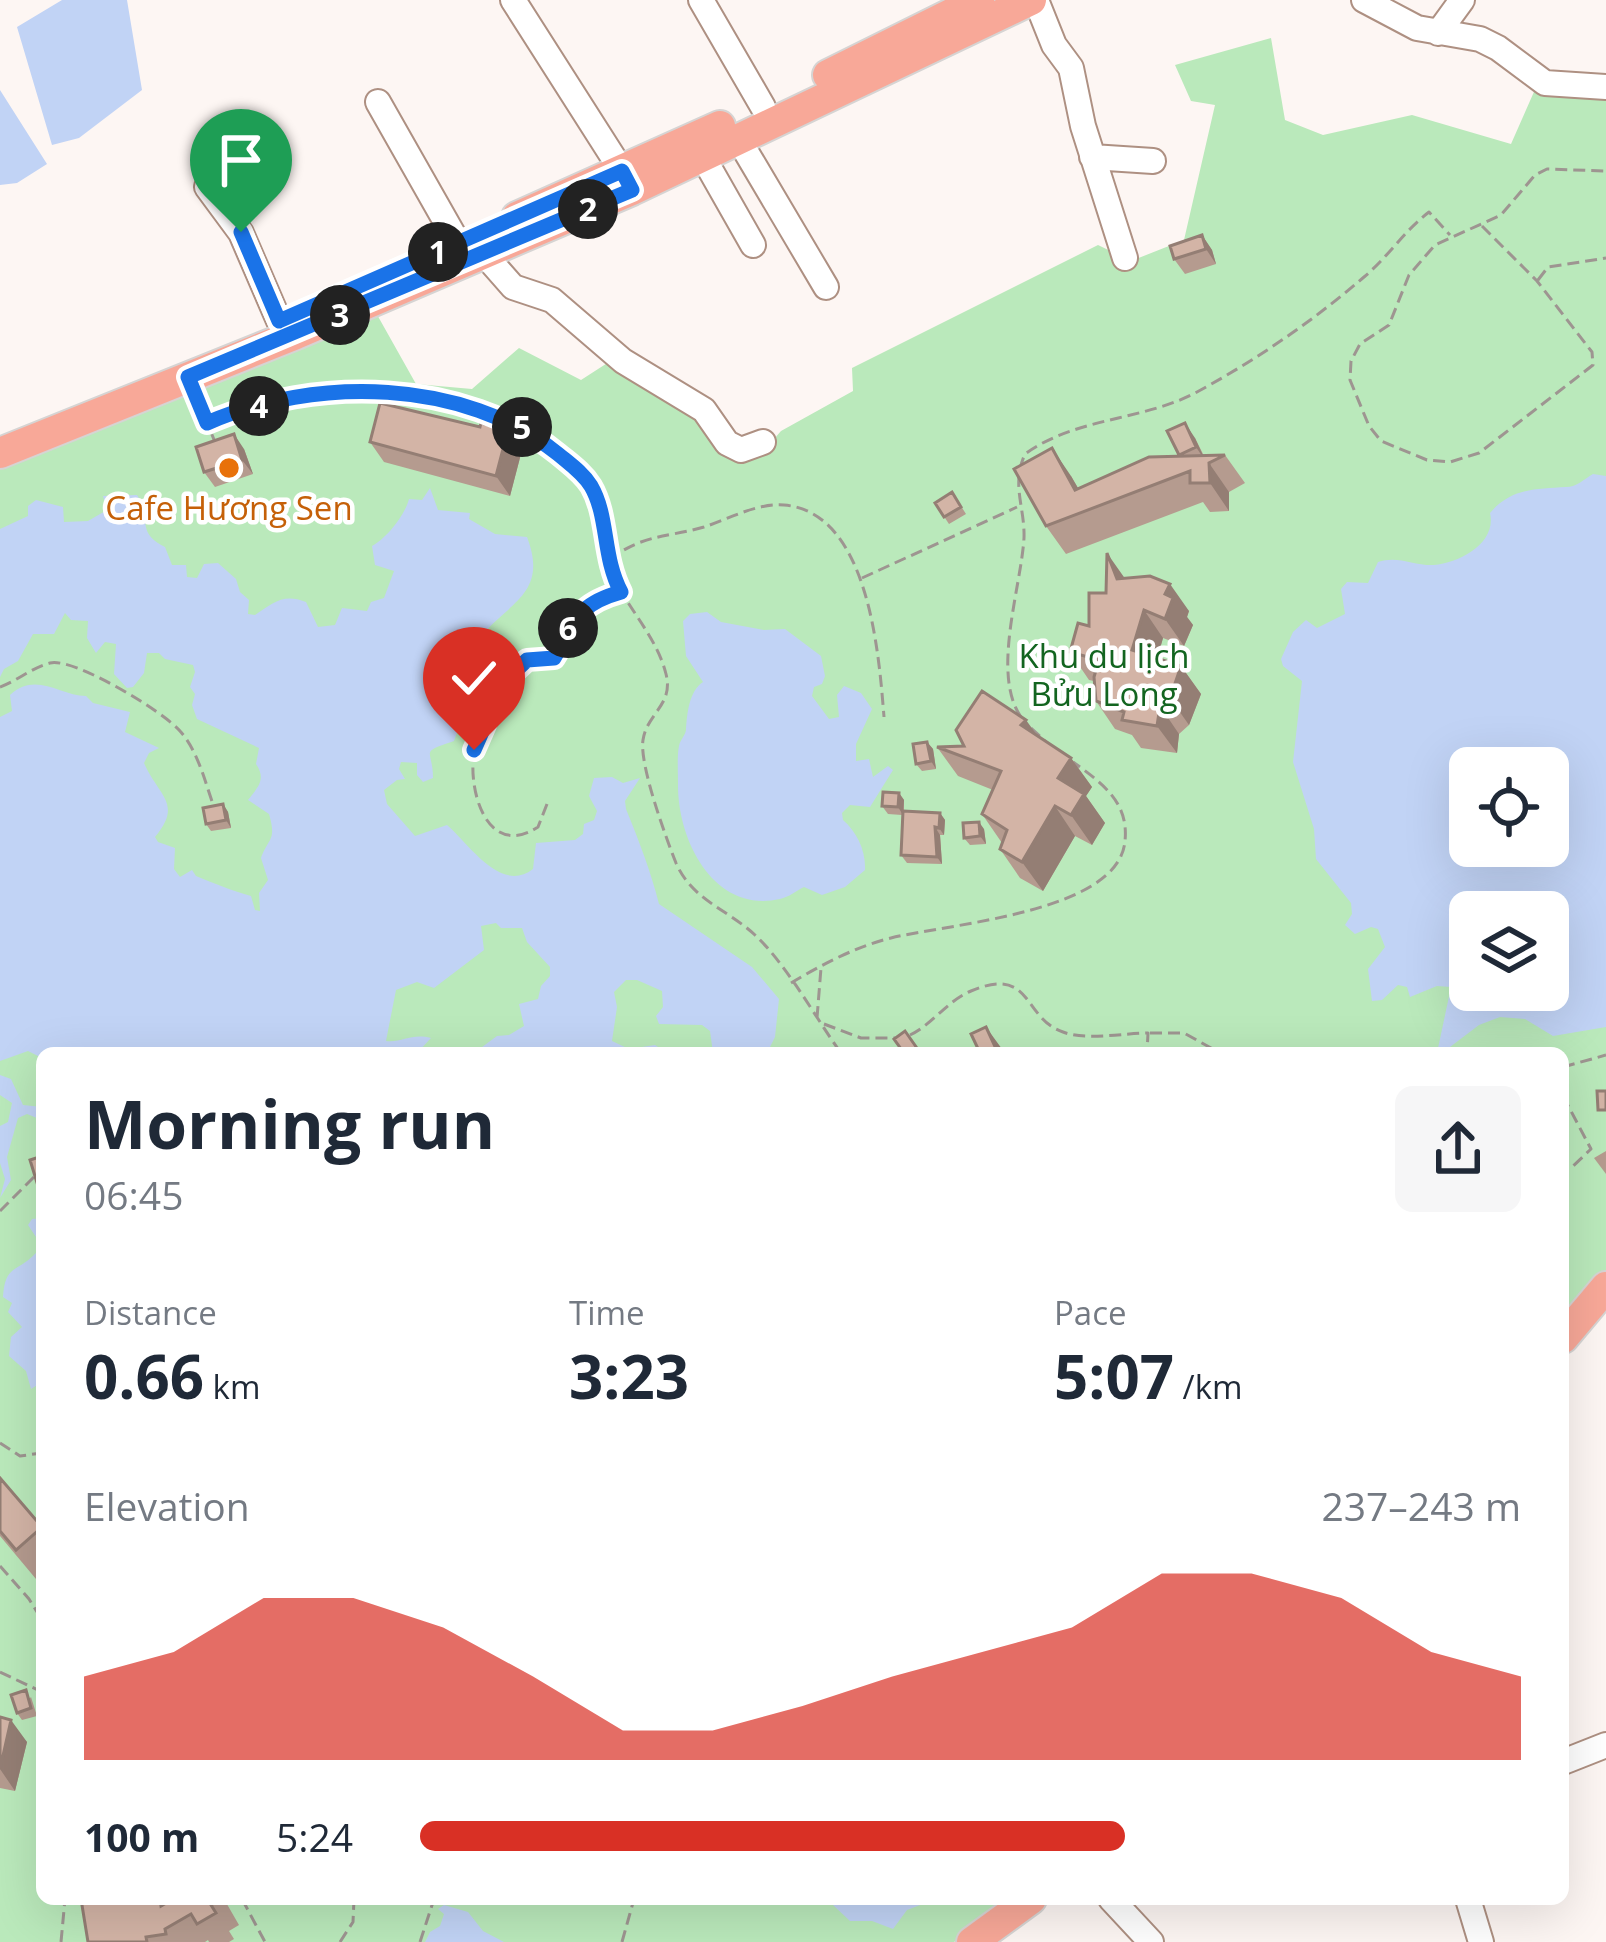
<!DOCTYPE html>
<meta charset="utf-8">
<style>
:root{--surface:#fff;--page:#f6f6f7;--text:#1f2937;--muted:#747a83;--accent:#d93025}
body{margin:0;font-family:"Open Sans",sans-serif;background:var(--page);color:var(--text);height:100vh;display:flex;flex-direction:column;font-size:45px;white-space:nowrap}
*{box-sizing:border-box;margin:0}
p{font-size:39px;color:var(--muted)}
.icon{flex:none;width:66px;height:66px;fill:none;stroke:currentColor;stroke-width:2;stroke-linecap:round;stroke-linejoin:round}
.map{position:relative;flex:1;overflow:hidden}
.drawer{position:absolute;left:36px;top:1047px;width:1533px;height:858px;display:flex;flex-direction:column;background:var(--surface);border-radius:18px;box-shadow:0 12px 48px #0002}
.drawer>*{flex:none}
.controls{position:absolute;left:1449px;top:747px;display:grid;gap:24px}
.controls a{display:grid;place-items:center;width:120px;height:120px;border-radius:18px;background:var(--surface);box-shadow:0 12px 48px #0002;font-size:60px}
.pin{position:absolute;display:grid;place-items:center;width:102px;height:102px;color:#fff;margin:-123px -51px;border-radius:50% 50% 50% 0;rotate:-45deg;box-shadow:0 0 12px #0007}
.pin .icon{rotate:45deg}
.km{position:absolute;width:60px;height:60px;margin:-30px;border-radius:50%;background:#222;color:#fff;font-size:33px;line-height:60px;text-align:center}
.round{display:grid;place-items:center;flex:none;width:126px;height:126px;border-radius:18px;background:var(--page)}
.headline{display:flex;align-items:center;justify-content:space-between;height:204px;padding:0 48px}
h1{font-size:66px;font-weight:700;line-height:90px}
.stats{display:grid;grid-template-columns:repeat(3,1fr);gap:18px;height:204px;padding:12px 48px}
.stats div{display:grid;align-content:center}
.stats b{font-size:60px;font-weight:700}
.stats small{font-size:33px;font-weight:400}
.stats p{font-size:33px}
.chart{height:336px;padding:24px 48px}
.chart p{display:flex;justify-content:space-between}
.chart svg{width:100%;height:216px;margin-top:12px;fill:var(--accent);opacity:.7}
ul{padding:0 48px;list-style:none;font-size:39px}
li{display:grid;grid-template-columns:192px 144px 1fr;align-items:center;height:90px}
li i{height:30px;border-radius:15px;background:var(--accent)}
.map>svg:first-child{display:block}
.green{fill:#bae9bb;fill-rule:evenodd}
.water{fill:#c1d3f5;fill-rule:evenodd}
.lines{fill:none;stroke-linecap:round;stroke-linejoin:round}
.minor-casing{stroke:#ae9082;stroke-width:28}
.major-casing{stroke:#d6d4d3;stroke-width:34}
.path{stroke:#9e9591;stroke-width:3;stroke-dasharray:12 6;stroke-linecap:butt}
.minor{stroke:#fff;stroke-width:24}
.major{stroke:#f8a898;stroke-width:30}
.wall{fill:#b59b8f}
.shaded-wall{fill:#947e74}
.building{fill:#d3b4a6;stroke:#947e74;stroke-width:3}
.route-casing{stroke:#fff;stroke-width:24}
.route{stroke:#1a73e8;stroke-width:15}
.food-dot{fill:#e8710a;stroke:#fff;stroke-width:4.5}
.labels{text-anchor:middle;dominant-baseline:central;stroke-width:9;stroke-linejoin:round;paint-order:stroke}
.food-label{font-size:33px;fill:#c56008;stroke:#fff}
.park-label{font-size:33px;fill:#136520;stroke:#fff}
</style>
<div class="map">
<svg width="1606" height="1942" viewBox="0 0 1606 1942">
<rect width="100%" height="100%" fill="#fdf6f3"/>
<path class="green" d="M1271,38L1285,120L1323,135L1412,115L1511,144L1537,85L1606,94V1271L1563,1321V1053H42V1899H1015L954,1942H0V464L375,311L416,384L472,389L519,348L581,380L612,360L708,424L767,447L781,431L853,391L852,368L1098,245L1131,261L1184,240L1215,105L1191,101L1175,65ZM1470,768H1548V846H1470ZM1470,912H1548V990H1470Z"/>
<path class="water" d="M62,0H127L142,90L79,138L52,145L17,27Z
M0,90L47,164L17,183L0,185Z
M1593,474L1606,476V1027L1553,1036L1525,1019L1500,1017L1479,1025L1450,1047V1053H1437L1451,987L1437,986L1410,997L1407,987L1398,985L1382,1000L1372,1001L1368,969L1385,947L1378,929L1371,927L1355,934L1345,925L1352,914L1351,903L1316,859L1314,829L1293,762L1302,681L1283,666L1281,659L1293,632L1306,620L1317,628L1345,614L1341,589L1347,582L1368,583L1378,562C1398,555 1414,566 1434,565C1460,563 1497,543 1490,513C1511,488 1536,489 1566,487C1577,487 1584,479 1593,474ZM1470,768H1548V846H1470ZM1470,912H1548V990H1470Z
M430,488L438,510L470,513L469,519L495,534L527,537C550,597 504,603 476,643C467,657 481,667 478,679C473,700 461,720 454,741C418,753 433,749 433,778L423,782L417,775V763L401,762L399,769L405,779L397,780L384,790L387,804L415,836L447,825C470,845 501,894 533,869L536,843L575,840L583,834L584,824L594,820L597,811L589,796L594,778L612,777L623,783L640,778L625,801L626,809C639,841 651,872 659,904L752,967L779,999L775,1037L767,1053H713L710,1031L702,1025L659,1024L656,1016L663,1007L662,991L637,980H626L614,992L617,1007L612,1041L629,1049L655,1045L667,1053H474L497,1036L509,1035L524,1026L519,1004L538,999L541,986L550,976V967L527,942L522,928H501L496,923L481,926L484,950L434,988L417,982L396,990L386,1041C402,1043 411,1033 431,1038L417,1053H42V1058L28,1051L0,1061V717L12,711L10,695C36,671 60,696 86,696L93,703L130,712L125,732L159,748L149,753L144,763C159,797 183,803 155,837L158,842L175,848L174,869L180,877L192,870L196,876C216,884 230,890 251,896L255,910L260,911L259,893L268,880L261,858C268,838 277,841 269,814L248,800C257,788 267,780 256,764L259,748L197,719L192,705L195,694L190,687L195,672L193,665L165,659L159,653H147L144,673L133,687L127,688L114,674L116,644L105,642L96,653L87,638L88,621L71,620L65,613L54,634H33L18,661L4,669L0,677V529L28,516V506L36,500L63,507L64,522L88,521L107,510L103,496L137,495C153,517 134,532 165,547L172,565H186L187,577L197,578L204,564L218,563L236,579L240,592L249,600L248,614L255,615C273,603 283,593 306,602L318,627L335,625L342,608L367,611L371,602L384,598L394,571L375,565L372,546C386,539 405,515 409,499L422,500Z
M707,612L721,622L764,630L785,629L821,656L825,676L822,684L814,687L812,696L829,719L839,717L837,695L844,686L861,693L872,709L856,744V761L869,759L873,777L888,766L893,770L870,807L850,805L842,813L843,820C857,832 866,851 865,870L845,887L822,895L804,887C796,891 789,897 780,899C713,914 677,839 678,783C678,772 677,755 679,746C680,740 685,736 686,730C687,714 689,691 703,682L686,656L683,621L690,614Z
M0,1075L11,1079L23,1105L42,1107V1120L27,1114L18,1118L7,1157L11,1180L0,1198L5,1179L0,1163V1126L8,1122L12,1103L0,1095Z
M42,1218V1382L31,1389L26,1371L9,1356L11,1337L22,1327L8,1312L12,1303L3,1297C5,1264 17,1273 36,1253V1237L28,1225L32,1219Z
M833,1899H936L907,1910L893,1929L872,1921H850L833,1905Z
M444,1905L468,1912L483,1931L504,1942H425L430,1932L440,1926L444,1914L438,1909Z"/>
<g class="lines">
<g class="minor-casing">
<path id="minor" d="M513,0L622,171
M701,0L763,107
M1036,0L1054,45L1071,68L1083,126L1125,258
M1364,0L1417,28L1480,39L1498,48L1545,83L1606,87
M1438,33L1462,0
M378,102L458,243
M739,140L826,287
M703,157L753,245
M1092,157L1153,161
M207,187L241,233L279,321
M484,254L513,287L552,300L623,361L704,410L727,443L741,450L763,442
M1563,1762L1606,1745
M1111,1899L1151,1942
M1468,1899L1481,1942"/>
</g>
<g class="major-casing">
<path id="major" d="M828,75L979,0
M517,217L720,126
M0,453L296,334L632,190L1031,0
M1563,1338L1606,1287
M972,1942L1031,1899"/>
</g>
<path class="path" d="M1482,226L1537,281L1592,352L1593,365L1479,453L1450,462L1427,460L1381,441L1369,426L1350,380L1351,361L1360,344L1389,325L1409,275L1435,245L1501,215L1535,175L1547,169L1606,171
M1538,280L1548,267L1606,258
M198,401L215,442
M207,423C313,376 514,377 588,482C608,511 599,547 614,578C630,611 657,638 666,674C674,705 647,713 643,740C639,764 666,838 676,863C692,900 727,909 755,935C787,965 815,1017 841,1053
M609,560C643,534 665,538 704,527C729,519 756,503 784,505C869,512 879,655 884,717
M862,578L1017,507
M0,687C17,681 33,667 50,663C74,657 164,712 180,731C198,751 205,782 214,807
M1021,717C991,674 1021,588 1024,538C1025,507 1011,485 1025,454C1076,417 1143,421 1197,392C1256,360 1313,321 1364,277C1388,257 1404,231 1429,212L1450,235
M1031,728L1046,742
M547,804L538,827C485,861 466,785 475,747C477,737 484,730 487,721C489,712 487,702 492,693C494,690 504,683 506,680C524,662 530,659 554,658C574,623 576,605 620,592
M791,983C821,965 857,946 891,938C946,924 1119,913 1125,841C1129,802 1102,783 1073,762
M817,1018L821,968
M824,1024L861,1038H895
M1150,1033H1184L1220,1053
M910,1035C933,1024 947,1001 971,991C1033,965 1022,1018 1063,1032C1086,1041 1123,1033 1148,1033L1147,1053
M1563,1067L1606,1055
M1563,1096L1591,1149L1571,1168L1563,1167
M0,1211L42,1169
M0,1443L20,1456L42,1453
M0,1566L29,1599L42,1620
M0,1672L42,1692
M242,1899L265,1942
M61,1942L65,1899
M340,1942L353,1922L354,1899
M420,1942L434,1899
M622,1942L634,1899"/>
<use href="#minor" class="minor"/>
<use href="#major" class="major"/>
</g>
<path class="wall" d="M1202,235L1212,250L1216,264L1185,274L1174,259Z
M480,427L508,430L522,450L510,496L384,462L370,442Z
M1167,431L1195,438L1204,456L1225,455L1245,483L1229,492V511L1210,512L1203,502L1066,554L1046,526L1071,476L1078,488L1180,456Z
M244,449L253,474L215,487L204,472Z
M952,492L966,514L949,524L935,503Z
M1125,578L1189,611L1187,617L1193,625L1184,646L1163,638L1157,658L1181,666L1201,694L1189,725L1179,734L1177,753L1141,748L1132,735L1115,729L1096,701L1094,681L1089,680L1070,652L1089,626L1106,593Z
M1037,736L1071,758L1092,787L1086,796L1105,823L1092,845L1075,836L1043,891L1020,878L1000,849L1002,843L982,814L993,790L958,776L937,747L964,746Z
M927,742L933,749L936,769L922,771L916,764Z
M899,793L904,800V811L940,813L945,820L944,835H940L942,864L907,863L901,855L902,815L888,814L882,806Z
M223,804L228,812L231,828L211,831L206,824Z
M984,829L986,844L970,845L964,838Z
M1606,1151V1174L1594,1158Z
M0,1478L42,1527V1574L36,1579L0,1536Z
M31,1697L37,1716L22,1720L17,1713Z
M0,1717L27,1742L15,1791L0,1788Z
M81,1899H224L239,1925L229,1931L234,1939L229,1942H209L208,1940L205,1942H88Z
M276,1899H329V1904Z"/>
<path class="shaded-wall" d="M1202,235L1212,250L1216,264L1206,249Z
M1185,423L1195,438L1206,462L1196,447Z
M508,430L522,450L510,496L496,476Z
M234,434L244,449L253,474L242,460Z
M1052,448L1071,476L1090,509L1075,490Z
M1209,463L1229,492V511L1210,483Z
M1107,553L1126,580L1117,579Z
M1170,584L1189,611L1187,617L1193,625L1184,646L1165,619V594Z
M1144,610L1163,638L1152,677L1132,650Z
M1181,666L1201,694L1189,725L1170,698Z
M1160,706L1179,734L1177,753L1157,726Z
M1026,720L1047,749L1021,725Z
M927,742L933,749L936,769L931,761Z
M1071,758L1092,787L1086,796L1105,823L1092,845L1071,815L1058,778Z
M899,793L904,800L903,815L898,807Z
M223,804L228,812L231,828L226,820Z
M1055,806L1075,836L1043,891L1022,862Z
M940,813L945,820L944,835L939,828Z
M979,822L984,829L986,844L980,836Z
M935,827L940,835L942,864L937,857Z
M986,1027L1002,1049L1003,1053H998Z
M1563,1213L1568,1219L1567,1230L1563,1224Z
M11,1720L27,1742L15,1791L0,1769Z"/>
<path class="building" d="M1202,235L1206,249L1174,259L1170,246Z
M380,403L480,427L481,423L508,430L496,476L370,442Z
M1185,423L1196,447L1179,455L1167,431Z
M234,434L242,460L204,472L196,447Z
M1052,448L1075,490L1149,457L1225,455L1209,463L1210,483H1190V471L1046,526L1014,469Z
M952,492L961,507L944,517L935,503Z
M1107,553L1117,579L1150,576L1170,584L1165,594L1173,598L1165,619L1144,610L1132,650L1181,666L1170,698L1160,706L1157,726L1122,720L1124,712L1096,701L1094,677L1099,660L1070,652L1078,623L1089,626V593H1106Z
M982,691L1026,720L1021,725L1071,758L1058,778L1084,794L1071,815L1055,806L1022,862L1000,849L1007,830L982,814L1001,771L937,747L964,746L956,730Z
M927,742L931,761L916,764L913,744Z
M883,792L899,793L898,807L882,806Z
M223,804L226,820L206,824L203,808Z
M903,811L940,813L939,828L935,827L937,857L901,855Z
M979,822L980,836L964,838L963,823Z
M986,1027L998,1053H980L971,1034Z
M905,1031L919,1051L917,1053H904L894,1039Z
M1597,1091H1606V1110H1598Z
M42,1156V1185L38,1186L30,1160Z
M0,1478L42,1527L16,1550L0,1531Z
M26,1690L31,1708L17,1713L11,1695Z
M0,1717L11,1720L0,1769Z
M81,1899H160L161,1906L173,1899H221L211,1905L216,1913L197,1924L191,1914L165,1929L166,1934L146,1937L147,1942H88Z"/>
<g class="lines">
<g class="route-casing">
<path id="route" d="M241,232L279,321L622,171L632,190L188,377L207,423C315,376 464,378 558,454C570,464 583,473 591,486C609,517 602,556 621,592C575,605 576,622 554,658L527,660L492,693L485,725L474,750"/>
</g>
<use href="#route" class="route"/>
</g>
<circle class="food-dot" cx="229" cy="468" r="12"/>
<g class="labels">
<g class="food-label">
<text x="229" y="507">Cafe Hương Sen</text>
</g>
<g class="park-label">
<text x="1104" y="655">Khu du lịch<tspan x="1104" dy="38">Bửu Long</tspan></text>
</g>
</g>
</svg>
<div class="controls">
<a><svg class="icon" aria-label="locate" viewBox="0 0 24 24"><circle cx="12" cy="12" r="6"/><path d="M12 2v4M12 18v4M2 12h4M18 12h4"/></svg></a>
<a><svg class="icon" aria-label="layers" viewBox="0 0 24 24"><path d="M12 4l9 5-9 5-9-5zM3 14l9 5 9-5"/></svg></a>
</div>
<div class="pin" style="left:241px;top:232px;background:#1e9e55"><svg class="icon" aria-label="arrive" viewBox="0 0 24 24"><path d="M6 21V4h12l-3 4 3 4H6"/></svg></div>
<div class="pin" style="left:474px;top:750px;background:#d93025"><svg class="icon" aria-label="check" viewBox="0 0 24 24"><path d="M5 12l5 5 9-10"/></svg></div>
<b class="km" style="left:438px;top:252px">1</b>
<b class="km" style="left:588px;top:209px">2</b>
<b class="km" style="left:340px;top:315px">3</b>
<b class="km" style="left:259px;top:406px">4</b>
<b class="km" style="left:522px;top:427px">5</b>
<b class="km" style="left:568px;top:628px">6</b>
<section class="drawer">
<div class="headline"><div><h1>Morning run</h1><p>06:45</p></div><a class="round"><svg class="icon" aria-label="share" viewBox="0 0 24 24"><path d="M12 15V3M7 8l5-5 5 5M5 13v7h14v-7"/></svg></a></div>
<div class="stats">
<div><p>Distance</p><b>0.66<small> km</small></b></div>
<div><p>Time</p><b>3:23</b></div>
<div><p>Pace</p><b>5:07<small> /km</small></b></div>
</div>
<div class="chart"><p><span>Elevation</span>237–243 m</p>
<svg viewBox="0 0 160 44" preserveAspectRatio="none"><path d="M0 44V27L10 22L20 11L30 11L40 17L50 27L60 38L70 38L80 33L90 27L100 22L110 17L120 6L130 6L140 11L150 22L160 27V44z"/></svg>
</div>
<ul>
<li><b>100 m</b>5:24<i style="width:64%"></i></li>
</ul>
</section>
</div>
